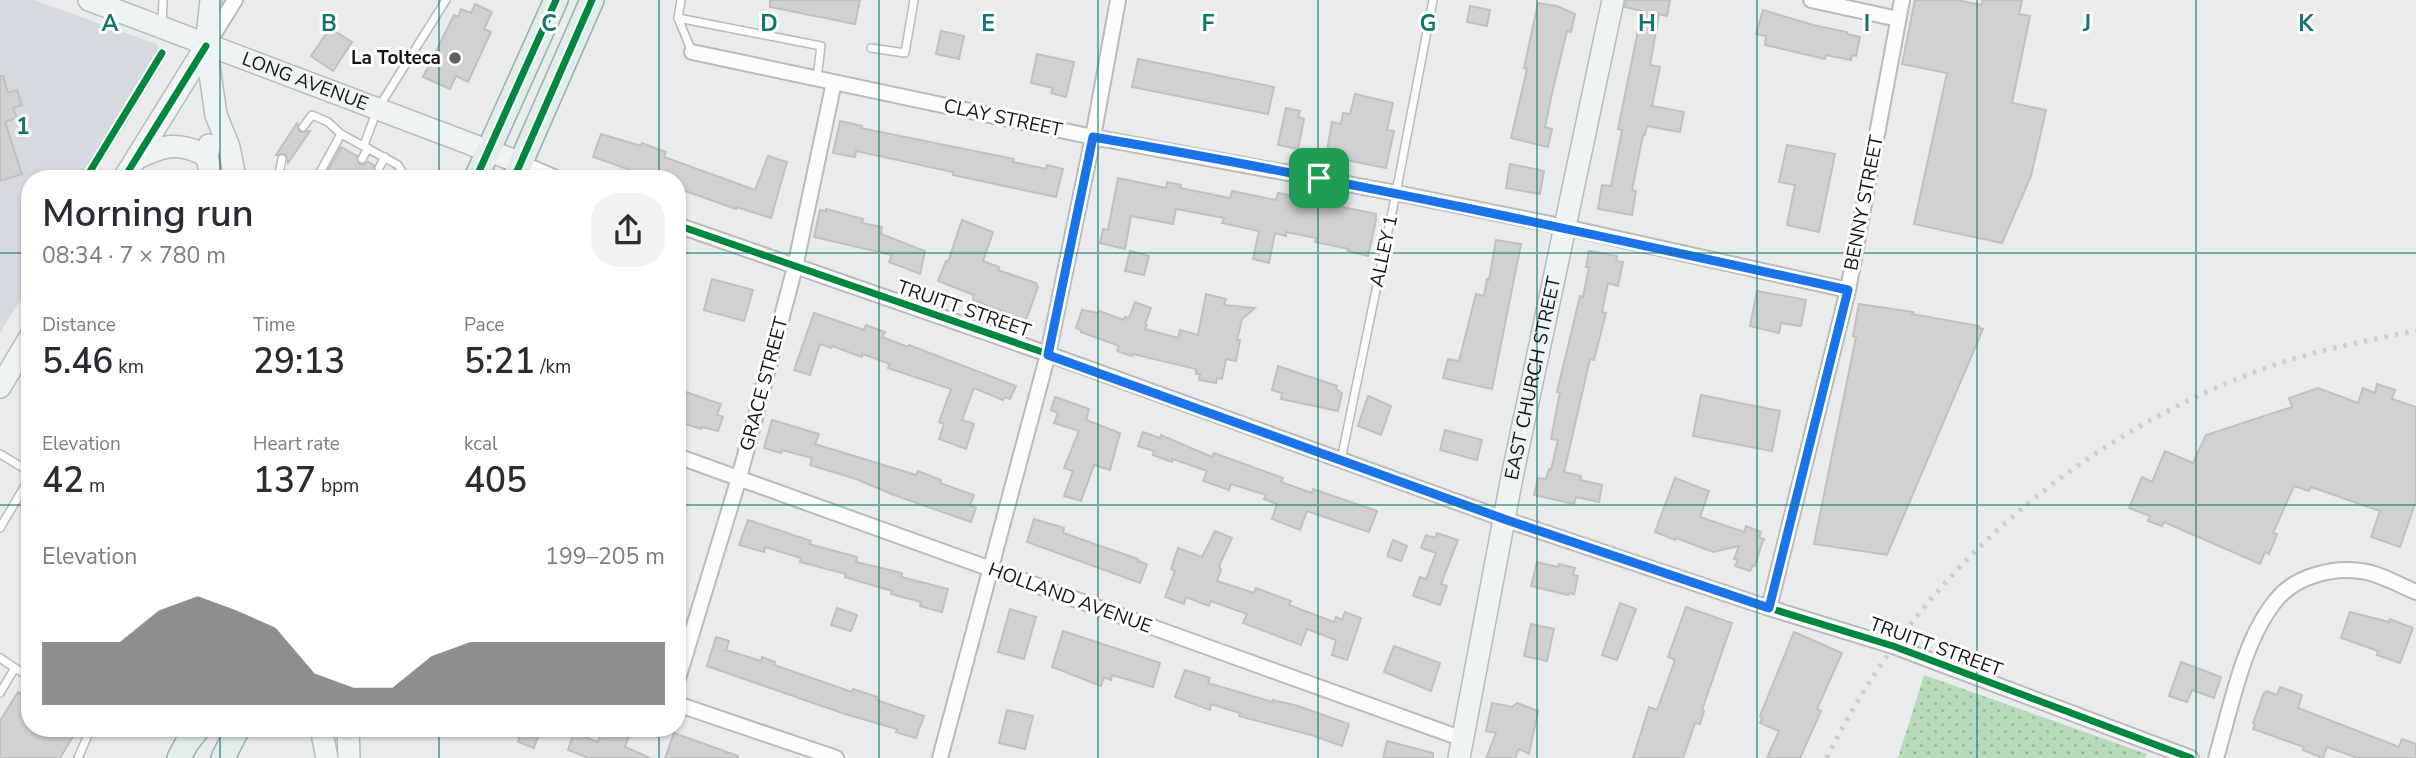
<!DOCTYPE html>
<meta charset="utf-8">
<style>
:root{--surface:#fff;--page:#f2f2f3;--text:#2b2b33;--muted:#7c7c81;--accent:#5f5f61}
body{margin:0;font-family:"Nunito Sans",sans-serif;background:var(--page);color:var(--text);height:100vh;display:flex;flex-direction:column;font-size:26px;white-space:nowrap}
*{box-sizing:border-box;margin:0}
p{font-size:23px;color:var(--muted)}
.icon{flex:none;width:38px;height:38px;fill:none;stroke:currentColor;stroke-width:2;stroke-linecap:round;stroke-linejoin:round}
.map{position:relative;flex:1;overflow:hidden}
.sheet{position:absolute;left:21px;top:170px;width:665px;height:567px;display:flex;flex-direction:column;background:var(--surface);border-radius:28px;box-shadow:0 2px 5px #0004}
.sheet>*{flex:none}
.pin{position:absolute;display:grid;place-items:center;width:60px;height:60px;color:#fff;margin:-30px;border-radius:14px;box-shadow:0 4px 10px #0006}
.round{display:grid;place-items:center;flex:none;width:74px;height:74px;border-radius:28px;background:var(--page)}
.overview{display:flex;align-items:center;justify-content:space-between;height:119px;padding:0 21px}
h1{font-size:38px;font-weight:600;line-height:52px}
.metrics{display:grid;grid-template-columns:repeat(3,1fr);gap:10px;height:119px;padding:7px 21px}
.metrics div{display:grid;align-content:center}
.metrics b{font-size:35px;font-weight:600}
.metrics small{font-size:19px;font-weight:400}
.metrics p{font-size:19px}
.chart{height:196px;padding:14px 21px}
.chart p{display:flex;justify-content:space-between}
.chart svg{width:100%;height:126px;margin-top:7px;fill:var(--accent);opacity:.7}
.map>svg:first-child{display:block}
.built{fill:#d6dae0}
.park{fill:url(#park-dots)}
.building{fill:#d2d1d2;stroke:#c0c0c0;stroke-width:2}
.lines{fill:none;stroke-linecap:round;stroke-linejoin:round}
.lane-casing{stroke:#b9babc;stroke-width:10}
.street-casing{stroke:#b9babc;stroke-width:18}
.secondary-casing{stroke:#b9babc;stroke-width:24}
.primary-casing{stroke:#9aaeaa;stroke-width:26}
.lane{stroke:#fcfcfc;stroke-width:7}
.street{stroke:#fcfcfc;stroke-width:14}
.secondary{stroke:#eef4f3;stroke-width:21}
.primary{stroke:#e1edea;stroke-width:23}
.rail{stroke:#cececf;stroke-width:5;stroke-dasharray:3.5 7;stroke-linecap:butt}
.cycleway-casing{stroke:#fff;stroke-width:11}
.cycleway{stroke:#00873e;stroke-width:7}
.route-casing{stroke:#fff;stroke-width:14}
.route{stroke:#1a73e8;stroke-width:9}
.grid{fill:none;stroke:#0f766e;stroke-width:2;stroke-opacity:0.55}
.poi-dot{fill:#5f5f61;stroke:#fff;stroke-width:2.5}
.labels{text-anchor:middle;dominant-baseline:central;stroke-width:6;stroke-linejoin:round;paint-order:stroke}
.poi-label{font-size:19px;font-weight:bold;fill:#141416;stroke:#fff;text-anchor:end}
.street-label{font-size:19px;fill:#141416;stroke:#fff}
.grid-label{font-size:23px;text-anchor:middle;font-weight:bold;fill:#0f766e;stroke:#fff;stroke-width:6;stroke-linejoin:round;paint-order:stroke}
</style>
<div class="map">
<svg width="2416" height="758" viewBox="0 0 2416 758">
<defs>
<pattern id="park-dots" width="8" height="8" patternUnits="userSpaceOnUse" patternTransform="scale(1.75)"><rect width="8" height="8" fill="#b6daba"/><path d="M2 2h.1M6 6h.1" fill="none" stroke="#9cba9f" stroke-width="1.8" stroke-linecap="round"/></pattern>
</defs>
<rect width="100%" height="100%" fill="#e9ebed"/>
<path class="built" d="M0,0H34L156,44L162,53V65L93,178H30V284L0,333Z"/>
<path class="park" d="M1924,675L2147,754L2145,758H1898Z"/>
<path class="building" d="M770,0H860L855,24L770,7Z
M1626,0H1670L1667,16L1659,14L1650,65L1660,67L1652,106L1684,112L1680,132L1647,126L1645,135H1643L1632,190L1636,191L1632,215L1598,209L1602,185L1611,186L1622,130L1618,129L1642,11L1625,7Z
M1915,0H1957L1981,5L1983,0H2022L2019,14L2030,16L2012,103L2046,110L2031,176L2002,243L1914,224L1947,73L1902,64Z
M1538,3L1557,6L1575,14L1571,32L1567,31L1553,89L1545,127L1552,129L1548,147L1511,138L1527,69L1524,68Z
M475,4L492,12L484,29L491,32L468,82L456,76L450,89L423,77L454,15L458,17L461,9L471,13Z
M1470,6L1490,10L1487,26L1467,22Z
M1763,10L1813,25L1847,32V34L1860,37L1856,56L1852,55L1851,60L1826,55L1825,59L1765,45L1766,36L1756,34Z
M330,28L352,42L333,71L311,56Z
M941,31L964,36L959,59L936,54Z
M1037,54L1074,62L1066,97L1051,93L1053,88L1031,83Z
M1138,59L1274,87L1268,114L1132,87Z
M0,76H3L8,93L17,90L22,105L13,108L17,118L5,122L22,174L0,181Z
M1355,94L1393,103L1387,130L1394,131L1386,168L1326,156L1332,122L1341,124L1343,113L1350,114Z
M1286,108L1300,111L1298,117L1304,119L1298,149L1278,145Z
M840,121L862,126L861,128L1014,159L1013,162L1046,169L1047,165L1063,169L1056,197L953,175V172L856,151L855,157L833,153Z
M297,123L300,132L310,131L288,163L286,154L276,155Z
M601,134L641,146L642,143L666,152L664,157L755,190L768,156L787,162L771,218L736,207V209L677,188V178H637L639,173L593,157Z
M1787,145L1835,154L1819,232L1787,225L1795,185L1779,182Z
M341,147L357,156L359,164L363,165L368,162L374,165V171L377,174L384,171L399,178H339L327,172Z
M1510,164L1544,171L1540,194L1506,188Z
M1118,178L1166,188L1167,182L1181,185L1180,188L1230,198L1232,191L1276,200L1278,193L1376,214V220L1368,256L1348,251L1349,249L1315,242L1316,238L1286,232V236L1275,233L1269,263L1253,259L1259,231L1222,223L1224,218L1176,209L1173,224L1131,216L1125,249L1100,243L1103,229L1108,230Z
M826,209L863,219L862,223L882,227L881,234L925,251L920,274L889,262L892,255L814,237L820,210L826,211Z
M962,220L993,232L983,261L999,267L998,270L1036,283L1038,287L1026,320L973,300L974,295L938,281L946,261L948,262Z
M1496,240L1521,244L1492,389L1443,378L1448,359L1459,361L1476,294L1484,296L1487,279L1489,280Z
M1130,251L1149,256L1144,275L1125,271Z
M1589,251L1617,256L1616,261L1623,262L1618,286L1608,283L1602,312L1606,313L1594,360L1590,359L1564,472L1581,476L1580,480L1602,485L1599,502L1576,497L1574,504L1534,495L1538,478L1546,479L1549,469L1551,470L1558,440L1551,439L1560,392H1557L1580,296L1583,297L1589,267H1586Z
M712,279L753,290L744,321L704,310Z
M1757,291L1806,300L1801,326L1781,323L1779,333L1750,326Z
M1206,294L1226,299L1224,305L1255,308L1242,319L1237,340H1240L1236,361L1226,359L1222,379L1217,378L1216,383L1199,380L1200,374H1196V369L1133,354L1132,356L1117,351L1119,346L1081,332V330L1076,328L1082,310L1098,313L1099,311L1124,320L1125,317L1129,318L1135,302L1151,308L1145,324L1147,325L1145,329L1178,338L1180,330L1198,335Z
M1859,304L1913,312L1912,314L1979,326V328L1983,329L1887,555L1814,544L1856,337L1853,336Z
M814,313L864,330L866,325L885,332L882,337L908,347L909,345L1016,386L1010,399L1005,397L1003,400L974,388L962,420L974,424L966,449L939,439L944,424L939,422L951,389L888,368L890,364L863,354L862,357L832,346L831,348L820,344L810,375L794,370Z
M1278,366L1337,386L1336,389L1342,393L1338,411L1281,399L1282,393L1272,390Z
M2377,384L2395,390L2392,399L2416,407V501L2400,547L2371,537L2380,511L2311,487L2309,491L2294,486L2273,533L2277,534L2269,554L2265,552L2260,564L2164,522L2162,526L2148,521L2150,516L2129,508L2142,477L2152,482L2165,451L2193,463L2206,435L2292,407L2289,398L2318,388L2358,403L2363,388L2375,393Z
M677,389L721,404L717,415L723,417L718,431L702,427L701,429L677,421Z
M1701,395L1780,411L1772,451L1693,436Z
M1368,396L1391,406L1381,435L1358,426Z
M1055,397L1089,409L1086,420L1120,433L1110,470L1094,465L1081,501L1064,496L1073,471L1064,468L1079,431L1054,423L1058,413L1051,410Z
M772,420L819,434L815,444L916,475L918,471L941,480L940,483L974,495L970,505L976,508L971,522L894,495L856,479L810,465L812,458L782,450L781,453L764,448Z
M1445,430L1482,440L1477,460L1440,450Z
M1143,432L1160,438L1161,435L1212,457L1214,453L1283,478L1281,482L1312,493L1313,489L1377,511L1369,532L1307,511L1300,530L1272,519L1277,504L1264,499L1266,495L1231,484L1229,490L1203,481L1207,471L1173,459L1172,462L1153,455L1154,451L1138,446Z
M1675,478L1709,491L1700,517L1744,532L1746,526L1761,532L1759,537L1765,540H1763L1755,566L1753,565L1750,571L1735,566L1738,560L1734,559L1739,546L1713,552L1676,538L1675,540L1655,532Z
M1034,519L1064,528L1063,533L1138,559V561L1147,564L1140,583L1027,542Z
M748,520L811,541L809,544L857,557L856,562L902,573L901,577L948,589L942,612L920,606L921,602L891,594L892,591L845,577L846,574L800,562L801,558L765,547L764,552L739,545Z
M1215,531L1232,538L1219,566L1221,570L1217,581L1254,593L1256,588L1291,601L1289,605L1334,622L1336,617L1342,620L1345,612L1361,618L1347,660L1332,655L1336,640L1307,629L1301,645L1243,623L1247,614L1211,601L1209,606L1186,597L1184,604L1165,597L1175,571L1171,569L1178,548L1202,557Z
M1437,533L1458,540L1441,584L1447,586L1440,605L1413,596L1420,577L1426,579L1436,553L1421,548L1426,535L1435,538Z
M1393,540L1407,546L1401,561L1387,556Z
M1537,562L1558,567L1559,564L1575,568L1573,575L1578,576L1574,594L1569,593L1568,595L1531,586Z
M1620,603L1636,609L1617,660L1602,655Z
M1686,607L1732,623L1702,710L1704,711L1700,724L1695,723L1683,758H1633L1649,707L1657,710L1675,660L1668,657Z
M837,608L857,615L851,631L831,625Z
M1010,609L1036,617L1024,659L998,652Z
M2350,612L2389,622L2390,619L2413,628L2400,663L2377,655L2378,651L2341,638Z
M1531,624L1554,629L1547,661L1524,656Z
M1063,631L1160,663L1153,687L1112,675L1111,680L1104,677L1101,686L1052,667Z
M1794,632L1842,653L1817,709L1821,711L1800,758H1767L1779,731L1760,723L1762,718L1760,716Z
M716,637L729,641L726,650L761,661L762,657L775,662L774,665L852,692L853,689L877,697L876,700L924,716L916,738L896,732L897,729L845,714L707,666Z
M1394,646L1440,663L1431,691L1384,672Z
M2181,662L2221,677L2214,698L2192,690L2187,702L2169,696Z
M1185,670L1210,678L1208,683L1273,702V700L1298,706L1349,724L1342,746L1311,735L1239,716L1240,713L1211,704L1210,710L1175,697Z
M2280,687L2302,695L2298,708L2399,747L2402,739L2416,744V758H2358L2327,747L2323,758L2303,750L2304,747L2253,729L2255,724L2253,723L2264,693L2267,691L2277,695Z
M18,692L30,699V728H78L60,758H0V721Z
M1492,703L1512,707L1517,703L1538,711L1529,754L1519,749L1515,758H1486L1496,733L1486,731Z
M1007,710L1033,716L1025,749L999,743Z
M522,728H541L534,748L518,742Z
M603,728H632L625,747L650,758H589L568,750L574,733L598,742Z
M674,733L738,756V758H665Z
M1387,741L1433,753V758H1383Z"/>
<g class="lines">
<g class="lane-casing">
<path id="lane" d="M681,0L678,18L692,52
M678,18L821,46L817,78
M162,24L163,0
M871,48L905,53L914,0
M303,127L312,115L328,122L341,134
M364,145L377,110L446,0
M362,159L368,148
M379,168L385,157
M278,178L282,159
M317,178L341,134L398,165L406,178
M0,454L30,472
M1341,460L1396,193L1433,0
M0,528L30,477
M0,658L15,668L0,693
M15,668L30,677
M78,758L91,728"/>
</g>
<g class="street-casing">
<path id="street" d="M1811,0L1898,19
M210,40L235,0
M692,52L1093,137L1396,193L1565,227L1848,290
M521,163L556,178
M677,225L1048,354L1504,519L1769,608L1893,646L2191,758
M677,456L1463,739
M1769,608L1848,290L1902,0
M677,682L739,478L795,267L834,82
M677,704L836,758
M940,758L1048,354L1093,137L1118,0
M2216,758C2231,708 2243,639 2277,599C2296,576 2333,567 2361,571C2379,573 2399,585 2416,592"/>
</g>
<g class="secondary-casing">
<g id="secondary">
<path id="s1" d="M89,0L521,163"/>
<path d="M211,0L206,46L216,115L229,147L235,178"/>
<path d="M209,145L207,156L211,178"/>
<path d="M137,158C166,145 178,141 207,156"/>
<path d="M124,178L206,46"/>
<path d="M0,387L30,337"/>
<path d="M321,728L327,758"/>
<path d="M348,728L349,758"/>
<path id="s2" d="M1459,758L1512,477L1613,0"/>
</g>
</g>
<g class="primary-casing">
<path id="primary" d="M476,178L556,0
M514,178L592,0
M348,729V728
M179,758L187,743L199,728
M223,758L238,728"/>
</g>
<use href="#lane" class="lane"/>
<use href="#street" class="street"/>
<use href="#secondary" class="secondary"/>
<use href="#primary" class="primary"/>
<path class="rail" d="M1827,758C1911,584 2063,448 2242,377C2298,354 2357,342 2416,331"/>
<g class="cycleway-casing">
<path id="cycleway" d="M86,178L162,53
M124,178L206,46
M476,178L556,0
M514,178L592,0
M677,225L1048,354L1504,519L1769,608L1893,646L2191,758"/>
</g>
<use href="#cycleway" class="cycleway"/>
</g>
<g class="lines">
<g class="route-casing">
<path id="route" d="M1093,137C1346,180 1597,235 1848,290L1769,608L1504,519L1048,355Z"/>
</g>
<use href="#route" class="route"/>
</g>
<path class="grid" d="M220,0V178M439,0V178M659,0V178M879,0V758M1098,0V758M1318,0V758M1537,0V758M1757,0V758M1977,0V758M2196,0V758M0,253H30M677,253H2416M0,505H30M677,505H2416M220,728V758M439,728V758M659,728V758"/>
<circle class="poi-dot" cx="455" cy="58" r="7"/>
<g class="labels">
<g class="poi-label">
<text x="441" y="58">La Tolteca</text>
</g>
<g class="street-label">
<text stroke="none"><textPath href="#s1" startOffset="231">LONG AVENUE</textPath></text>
<text transform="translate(1003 118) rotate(12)">CLAY STREET</text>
<text transform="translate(1864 203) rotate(-79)">BENNY STREET</text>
<text transform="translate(1384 251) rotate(-78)">ALLEY 1</text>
<text transform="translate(964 309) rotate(19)">TRUITT STREET</text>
<text stroke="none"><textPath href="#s2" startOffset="387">EAST CHURCH STREET</textPath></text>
<text transform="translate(764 384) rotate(-75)">GRACE STREET</text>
<text transform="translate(1070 598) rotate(20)">HOLLAND AVENUE</text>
<text transform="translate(1936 647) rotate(20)">TRUITT STREET</text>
</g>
</g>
<g class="grid-label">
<text x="110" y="31">A</text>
<text x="329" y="31">B</text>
<text x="549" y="31">C</text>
<text x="769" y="31">D</text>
<text x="988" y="31">E</text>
<text x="1208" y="31">F</text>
<text x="1428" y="31">G</text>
<text x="1647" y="31">H</text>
<text x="1867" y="31">I</text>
<text x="2087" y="31">J</text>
<text x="2306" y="31">K</text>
<text x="23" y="134">1</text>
</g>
</svg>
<div class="pin" style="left:1319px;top:178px;background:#1e9e55"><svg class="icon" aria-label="arrive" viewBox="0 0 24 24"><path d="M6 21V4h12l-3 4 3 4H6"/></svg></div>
<section class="sheet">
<div class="overview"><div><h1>Morning run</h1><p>08:34 · 7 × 780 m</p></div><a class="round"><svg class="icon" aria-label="share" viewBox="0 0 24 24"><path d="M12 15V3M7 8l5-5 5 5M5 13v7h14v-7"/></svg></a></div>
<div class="metrics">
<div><p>Distance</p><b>5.46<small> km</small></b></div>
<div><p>Time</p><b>29:13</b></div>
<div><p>Pace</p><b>5:21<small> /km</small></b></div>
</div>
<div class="metrics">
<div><p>Elevation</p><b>42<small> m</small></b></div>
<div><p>Heart rate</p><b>137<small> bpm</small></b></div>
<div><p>kcal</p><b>405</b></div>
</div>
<div class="chart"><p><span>Elevation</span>199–205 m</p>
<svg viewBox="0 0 160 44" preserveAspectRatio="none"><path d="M0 44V22L10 22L20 22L30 11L40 6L50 11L60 17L70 33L80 38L90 38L100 27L110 22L120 22L130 22L140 22L150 22L160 22V44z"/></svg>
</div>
</section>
</div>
